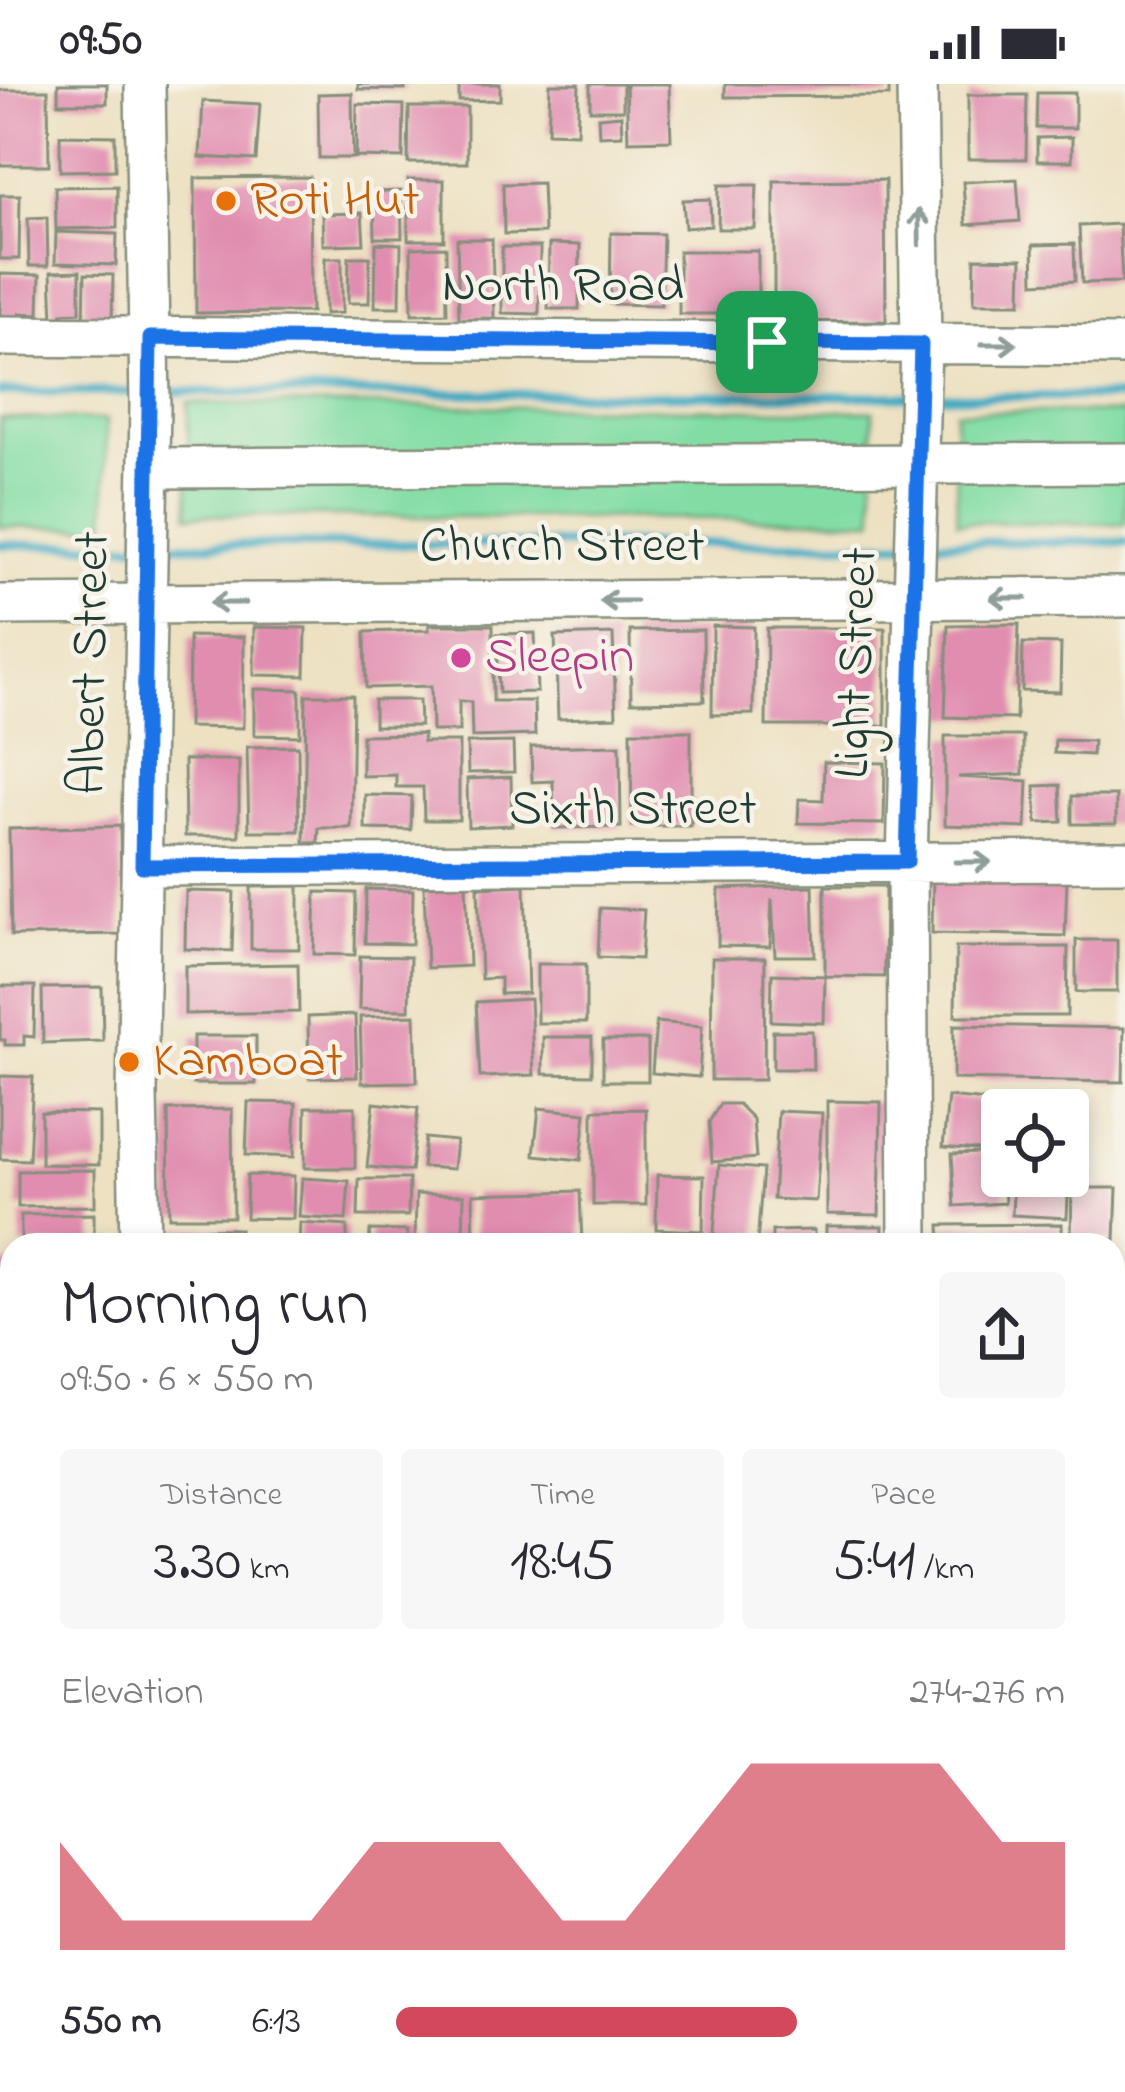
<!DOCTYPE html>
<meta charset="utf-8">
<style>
:root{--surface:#fff;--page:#f7f7f7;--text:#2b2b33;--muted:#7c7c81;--accent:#d1495b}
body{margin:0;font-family:"Indie Flower",sans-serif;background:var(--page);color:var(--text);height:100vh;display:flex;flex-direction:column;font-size:45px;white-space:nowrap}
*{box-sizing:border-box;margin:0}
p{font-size:39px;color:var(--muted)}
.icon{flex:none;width:66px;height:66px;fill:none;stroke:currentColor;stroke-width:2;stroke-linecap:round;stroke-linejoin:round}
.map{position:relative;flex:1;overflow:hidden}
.details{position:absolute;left:0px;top:1149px;width:1125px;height:861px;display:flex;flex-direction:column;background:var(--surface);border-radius:36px 36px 0 0;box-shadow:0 6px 18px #0003}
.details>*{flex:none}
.fabs{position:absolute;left:981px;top:1005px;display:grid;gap:24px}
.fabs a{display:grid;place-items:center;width:108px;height:108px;border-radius:12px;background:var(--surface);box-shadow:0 6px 18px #0003;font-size:60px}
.pin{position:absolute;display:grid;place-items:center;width:102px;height:102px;color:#fff;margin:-51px;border-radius:24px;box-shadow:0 6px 18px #0006}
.round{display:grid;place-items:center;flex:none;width:126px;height:126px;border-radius:12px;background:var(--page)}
.headline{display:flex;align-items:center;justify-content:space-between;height:204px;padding:0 60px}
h1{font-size:66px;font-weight:600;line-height:90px}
.stats{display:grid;grid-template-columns:repeat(3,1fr);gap:18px;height:204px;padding:12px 60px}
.stats div{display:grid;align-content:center;border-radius:12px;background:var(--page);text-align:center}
.stats b{font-size:60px;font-weight:600}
.stats small{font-size:33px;font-weight:400}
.stats p{font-size:33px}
.chart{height:336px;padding:24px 60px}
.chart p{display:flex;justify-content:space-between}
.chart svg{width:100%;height:216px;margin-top:12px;fill:var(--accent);opacity:.7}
ul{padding:0 60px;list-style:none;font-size:39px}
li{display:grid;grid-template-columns:192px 144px 1fr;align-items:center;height:90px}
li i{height:30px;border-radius:15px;background:var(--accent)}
.status{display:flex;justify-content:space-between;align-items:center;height:84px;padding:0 60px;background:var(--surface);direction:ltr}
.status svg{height:33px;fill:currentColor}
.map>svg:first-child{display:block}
.green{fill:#82dda4;stroke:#508d6c;stroke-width:3}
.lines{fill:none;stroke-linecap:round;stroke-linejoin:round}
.stream{stroke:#43abc3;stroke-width:9}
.building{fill:#e18db0}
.minor-casing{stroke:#868f7b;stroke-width:44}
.minor{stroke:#fff;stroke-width:39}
.oneway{stroke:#8f9e9a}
.route-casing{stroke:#fff;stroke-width:24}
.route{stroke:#1a73e8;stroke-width:15}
.food-dot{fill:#e8710a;stroke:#f7f3e8;stroke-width:4.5}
.hotel-dot{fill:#d1479c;stroke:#f7f3e8;stroke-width:4.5}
.labels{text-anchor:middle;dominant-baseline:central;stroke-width:9;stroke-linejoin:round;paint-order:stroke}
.food-label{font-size:51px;fill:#c56008;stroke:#f7f3e8;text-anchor:start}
.street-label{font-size:51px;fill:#1f3d34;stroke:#f7f3e8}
.hotel-label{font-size:51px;fill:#b23c85;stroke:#f7f3e8;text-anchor:start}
</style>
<div class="status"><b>09:50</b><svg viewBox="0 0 49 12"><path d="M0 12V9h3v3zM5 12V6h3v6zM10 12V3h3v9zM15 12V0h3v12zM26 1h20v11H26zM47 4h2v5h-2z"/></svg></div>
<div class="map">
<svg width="1125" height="2008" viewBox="0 0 1125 2008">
<rect width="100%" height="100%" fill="#f7f3e8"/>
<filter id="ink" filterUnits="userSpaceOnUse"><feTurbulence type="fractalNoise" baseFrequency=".00833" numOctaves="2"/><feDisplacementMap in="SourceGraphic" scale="24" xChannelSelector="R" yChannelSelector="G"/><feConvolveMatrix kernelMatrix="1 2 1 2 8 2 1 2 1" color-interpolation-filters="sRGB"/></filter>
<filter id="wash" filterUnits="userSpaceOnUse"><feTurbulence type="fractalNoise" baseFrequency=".004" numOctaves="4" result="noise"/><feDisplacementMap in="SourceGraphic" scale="48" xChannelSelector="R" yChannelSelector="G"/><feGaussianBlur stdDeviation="2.7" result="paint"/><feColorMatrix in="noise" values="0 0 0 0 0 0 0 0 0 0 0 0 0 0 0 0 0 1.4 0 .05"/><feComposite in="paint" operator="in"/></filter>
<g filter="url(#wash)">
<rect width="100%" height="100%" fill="#ede1c2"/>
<path class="green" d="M188,319L873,327L874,436L188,431Z
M955,327L1125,329V440L957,438Z
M0,334L106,336V444L0,443Z"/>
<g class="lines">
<path class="stream" d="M0,308H139
M161,308L913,312
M929,312L1125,313
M923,458H1125
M0,461H139
M155,461L907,459"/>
</g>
<g id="blocks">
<path class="building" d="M58,0H107V19H58Z
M358,0H405V6L358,5Z
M459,0H500V16L459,17Z
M550,0H579L577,49L548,48Z
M590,0H623V26H590Z
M626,0H669L671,56L628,57Z
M725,0H889V12L725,13Z
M0,6H48L49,81H0Z
M352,9L353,74H319L318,10Z
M1037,9H1075V44H1036Z
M968,11H1027L1026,75H968Z
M203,17L260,20L256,76L200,73Z
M357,20L404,21L403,74L356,73Z
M409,23H467V79H408Z
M621,31L622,51L599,52L598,33Z
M60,51L115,52V86L60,87Z
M1072,53V77H1037V54Z
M310,93L311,228L196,229L195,94Z
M1017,95L1020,137L966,141L963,98Z
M408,96H444V156H408Z
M885,96L886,237L774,238V97Z
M542,99L544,149L504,150L503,100Z
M719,101H757L755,145H718Z
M117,102V144L56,145L55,103Z
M401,107L402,154H375L374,108Z
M0,111H20L19,175H0Z
M710,115L711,142L685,144L683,116Z
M362,129L364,160L323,161L322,130Z
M47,133L48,182H29L28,134Z
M1119,140L1122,198L1082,199L1079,142Z
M56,148L117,150L116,181L55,179Z
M611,149L663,150L661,221L610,220Z
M457,155H492L494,234L459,235Z
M376,159L401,160L400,223H375Z
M549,160L580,161L579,225H548Z
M1074,160L1075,197L1034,199L1033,161Z
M446,163L447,229L412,230L411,164Z
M502,163H540L539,230L502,229Z
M679,167H758V237H718L717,230H679Z
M349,173H370L369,219H348Z
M325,174H342V229L325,230Z
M975,174L1022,175L1021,219H974Z
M80,187V228L62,229V235L53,236L51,188Z
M0,190L40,191L39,230L20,229V239H0Z
M85,190L113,191L112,241H84Z
M1019,540L1016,635L945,633L948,541Z
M429,541H493V617H534L535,651L472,653L471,618L459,617V647H432L431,602L366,604L365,548L429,546Z
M713,542L754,543L753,630L712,631Z
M254,543L306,544L305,592L254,591Z
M767,544H885V642H766Z
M703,546L704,617L631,618L630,547Z
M535,549L537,608L499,609L497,550Z
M613,550L616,633L558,635L555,552Z
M189,552L244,553L243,644L188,643Z
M1023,559L1061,560L1060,608L1022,607Z
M254,605L300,606V652L254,651Z
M306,611H353L351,744H319L318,759H304Z
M374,616H419L420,642H374Z
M631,647H691V742H632Z
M423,650V658H459V736H424L423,703H396V691L362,692V651Z
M945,652H1023V690L958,693L1028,697L1026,744L945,741Z
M1055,656L1093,657L1092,671L1054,669Z
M513,658L514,688L468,689L467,659Z
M620,661L621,743L554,744L553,697L532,698L531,663Z
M298,662L299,747H249L247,663Z
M184,676H239V752H185Z
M824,678L885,679L884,740L798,739L799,715L823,716Z
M511,693L512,741L468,743L467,695Z
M1060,701L1062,738L1037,739L1035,702Z
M365,711L412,712L411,746L365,745Z
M1072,712H1116V740H1072Z
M120,742L122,850L11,852L9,745Z
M933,791L1067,794L1065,852L932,849Z
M466,800L469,882L427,884L424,802Z
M525,801L528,909L500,910V894L481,895L478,803Z
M299,802V865H251V803Z
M813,802L815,872H775L772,815L770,863L718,862L719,805Z
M825,802H885L884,893L825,892L824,939L771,937L772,890L825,892Z
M366,805L413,806L412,860L365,859Z
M186,807L234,808L232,867L185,865Z
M316,808L356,809L355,871L314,870Z
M600,824L644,826L641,875L598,873Z
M1076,856H1117V908H1076Z
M956,863H1068L1067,932H955Z
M360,872L410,873L409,926L359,925Z
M712,874H765L764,996H711Z
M298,880L299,928L185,930V882Z
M537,880H586V939H537Z
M0,902H35L34,953L24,952V961H5V956H0Z
M102,903L103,957L43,959L42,904Z
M530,915L534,991L480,993L476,918Z
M355,931L357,993L309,994L308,933Z
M415,931L417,998L362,999L360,933Z
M656,938L702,942L699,993L652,989Z
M954,941L1124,944L1123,998L953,995Z
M773,947H812L813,985H773Z
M193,952H256V1000H193Z
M543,953H592V991L543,990Z
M603,956H648V997H603Z
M0,992L33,993L29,1076L0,1075Z
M948,1013L1007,1019L1006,1026H1002V1068L943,1063Z
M827,1017L881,1018L879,1131L827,1130Z
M248,1018L296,1019L294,1073L246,1071Z
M1064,1018V1026H1020V1020Z
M374,1019L418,1024L411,1087L367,1083Z
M720,1020H738L753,1035L756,1074L712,1078L709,1038Z
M306,1023H355V1084H305Z
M539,1024L586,1029L581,1076L534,1071Z
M232,1025L233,1133H169L168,1026Z
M646,1025V1121H593V1026Z
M778,1027L822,1029L816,1117L773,1115Z
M41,1028L99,1029V1081L41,1080Z
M425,1054L456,1057L453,1085L422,1083Z
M1002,1068L1005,1119L955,1122L952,1070Z
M719,1081L763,1085L757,1161H713Z
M95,1086V1122L18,1123V1087Z
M247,1091L294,1092L293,1135L246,1134Z
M657,1091L704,1092L703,1147L656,1145Z
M1014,1092H1069L1067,1134L1012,1131Z
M302,1094L349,1097L346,1136L299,1133Z
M359,1095H409L408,1132H358Z
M1072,1104H1117L1115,1156L1071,1155Z
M580,1107L582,1161H474L473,1110Z
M416,1110L464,1111L463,1159L415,1161Z
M94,1130V1161H21V1131Z
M300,1139L347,1142V1161H299Z
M1062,1140V1161H941L940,1141Z
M826,1142H883L882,1161H826Z
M177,1144L240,1145V1161H177Z
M370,1146L407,1147V1161H369Z
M814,1146V1161H772V1147Z
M0,1179L12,1180V1252H0Z
M1113,1321H1122L1123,1428H1113Z
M0,1332L12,1333V1394H0Z
M0,1438L12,1439V1561H0Z
M12,1591V1642L0,1643V1593Z
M12,1668V1710L0,1711V1669Z
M12,1728V1814L0,1815V1730Z
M1117,1744L1125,1745V1822H1113Z
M1118,1879L1125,1880V1956L1113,1955Z
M15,1998H96V2008H16Z
M226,1998H287V2008H226Z
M548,1998H582V2008H547Z
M640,1998H681V2008L639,2007Z
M720,1998H758L759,2008H720Z
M785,1998H849V2002L785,2004Z
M1062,1998H1109L1108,2008H1062Z
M425,2002H459V2008H425Z
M408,2003V2008H377V2004Z"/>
</g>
</g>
<g filter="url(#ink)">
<use href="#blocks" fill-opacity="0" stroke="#868f7b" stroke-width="3"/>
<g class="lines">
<g class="minor-casing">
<path id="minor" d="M0,252L1125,261
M150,384L1125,379
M0,521L1125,513
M142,782L1125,777
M140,1161L137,1010L150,322L145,0
M909,1161L907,778L921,260L917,0
M1113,1284H1125
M0,1287H12
M1113,1845H1125
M0,1852H12
M134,2008V1998
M904,2008V1998"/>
</g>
<use href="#minor" class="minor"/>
</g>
<defs><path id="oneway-shaft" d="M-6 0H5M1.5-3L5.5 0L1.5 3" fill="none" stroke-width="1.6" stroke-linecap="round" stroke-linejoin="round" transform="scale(3)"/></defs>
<g class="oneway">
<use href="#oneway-shaft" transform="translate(919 143) rotate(-91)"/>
<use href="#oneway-shaft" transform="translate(999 260)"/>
<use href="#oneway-shaft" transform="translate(1008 514) rotate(180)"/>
<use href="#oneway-shaft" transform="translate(618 517) rotate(180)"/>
<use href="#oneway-shaft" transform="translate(228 519) rotate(180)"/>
<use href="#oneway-shaft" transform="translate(973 778)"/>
</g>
</g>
<g class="lines" filter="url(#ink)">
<g class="route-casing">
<path id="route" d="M150,254L921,260L907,778L142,782Z"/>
</g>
<use href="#route" class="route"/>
</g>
<g class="food-dot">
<circle cx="226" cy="117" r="12"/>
<circle cx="129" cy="978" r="12"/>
</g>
<circle class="hotel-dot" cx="461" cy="574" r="12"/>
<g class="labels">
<g class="food-label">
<text x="250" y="117">Roti Hut</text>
<text x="153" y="978">Kamboat</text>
</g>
<g class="street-label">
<text x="563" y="203">North Road</text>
<text x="562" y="463">Church Street</text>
<text transform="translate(92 579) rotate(-89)">Albert Street</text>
<text transform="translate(858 579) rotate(-88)">Light Street</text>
<text x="633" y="726">Sixth Street</text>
</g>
<g class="hotel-label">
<text x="485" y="574">Sleepin</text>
</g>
</g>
</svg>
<div class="fabs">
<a><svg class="icon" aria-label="locate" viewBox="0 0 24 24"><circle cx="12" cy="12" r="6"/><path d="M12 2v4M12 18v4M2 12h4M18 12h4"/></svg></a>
</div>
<div class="pin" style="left:767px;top:258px;background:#1e9e55"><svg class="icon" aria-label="arrive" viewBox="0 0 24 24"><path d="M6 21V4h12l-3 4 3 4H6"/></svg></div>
<section class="details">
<div class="headline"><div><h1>Morning run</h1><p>09:50 · 6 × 550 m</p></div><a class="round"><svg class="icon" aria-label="share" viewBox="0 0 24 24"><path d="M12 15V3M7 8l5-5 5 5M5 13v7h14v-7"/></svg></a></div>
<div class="stats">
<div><p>Distance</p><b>3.30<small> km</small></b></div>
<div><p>Time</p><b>18:45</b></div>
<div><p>Pace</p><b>5:41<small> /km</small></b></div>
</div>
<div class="chart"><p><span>Elevation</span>274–276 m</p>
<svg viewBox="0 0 160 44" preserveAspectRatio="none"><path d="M0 44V22L10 38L20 38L30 38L40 38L50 22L60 22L70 22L80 38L90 38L100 22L110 6L120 6L130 6L140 6L150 22L160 22V44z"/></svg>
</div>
<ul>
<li><b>550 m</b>6:13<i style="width:60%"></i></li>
</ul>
</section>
</div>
